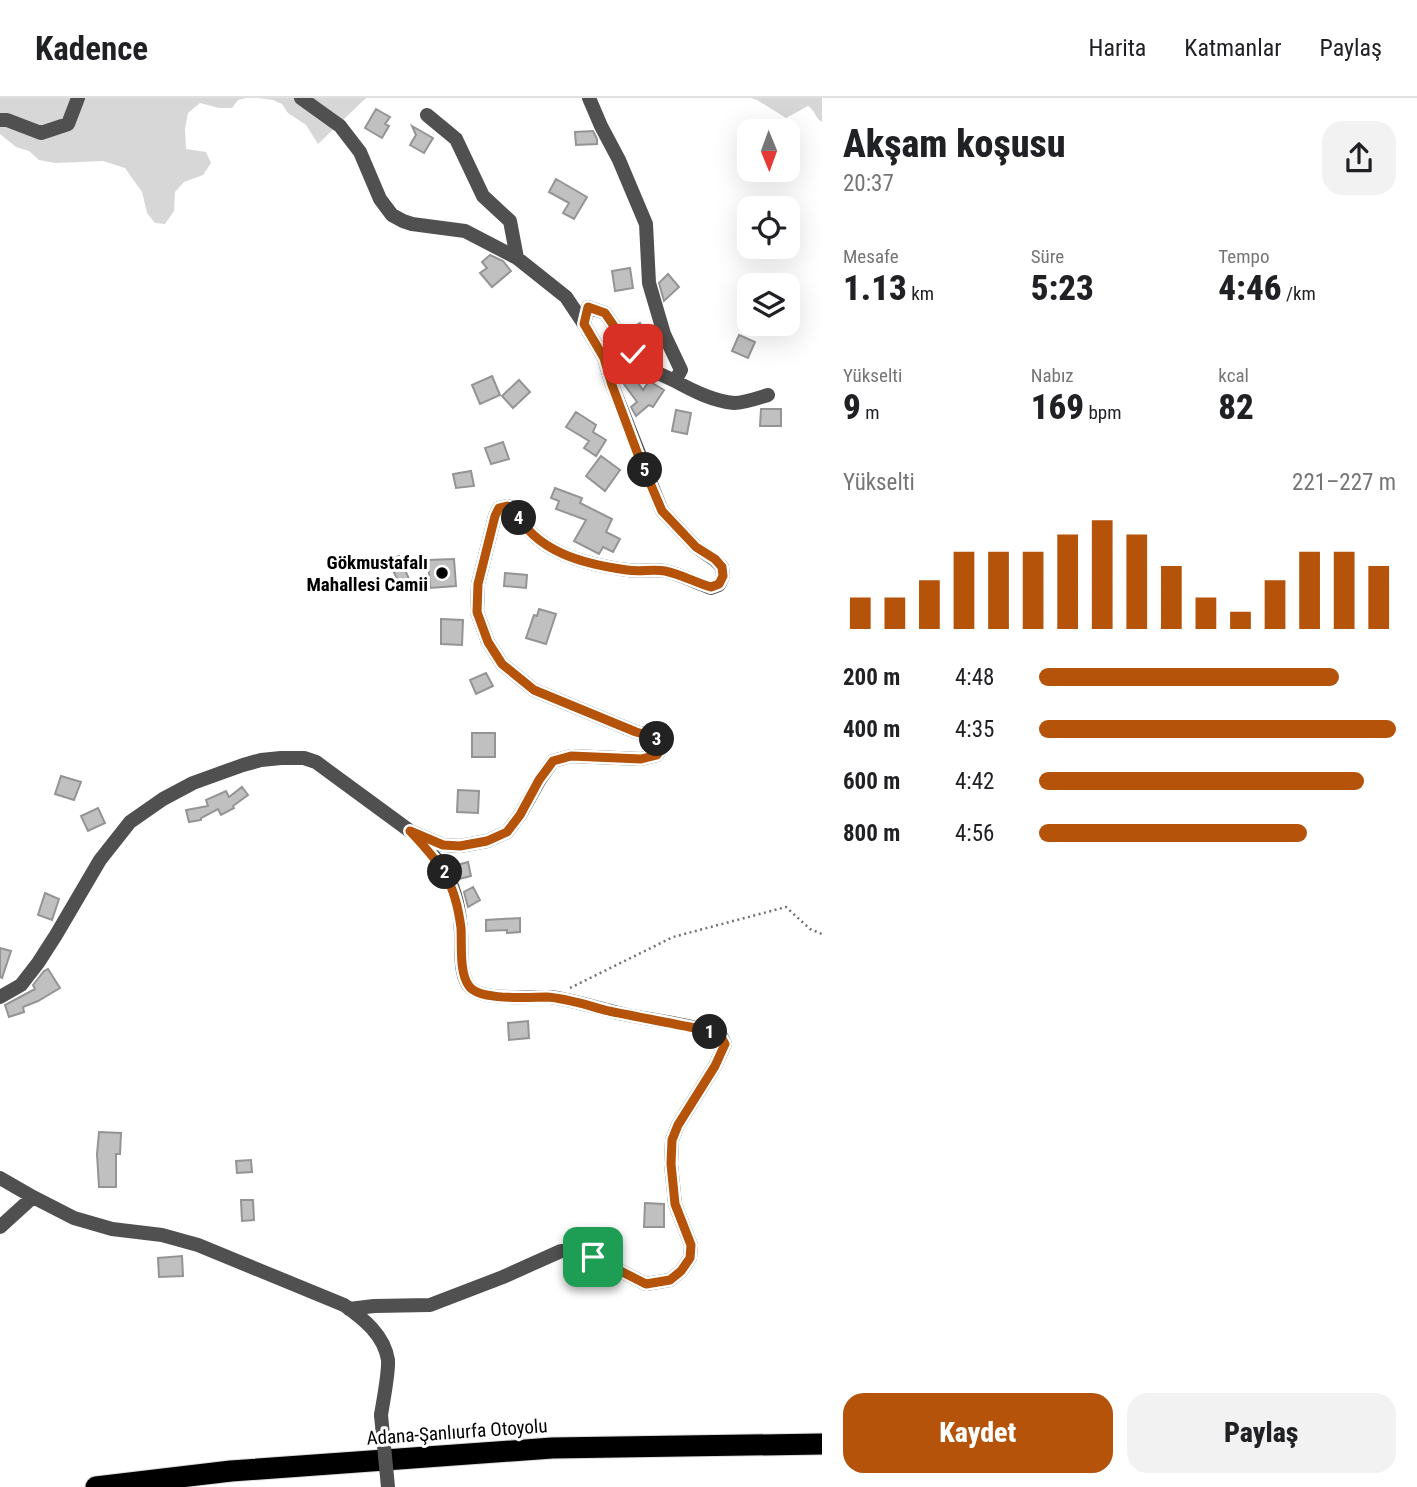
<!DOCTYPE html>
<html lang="tr">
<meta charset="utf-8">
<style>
:root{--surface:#fff;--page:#f2f2f2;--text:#202124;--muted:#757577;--line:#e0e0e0;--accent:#b45309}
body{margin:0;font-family:"Roboto Condensed",sans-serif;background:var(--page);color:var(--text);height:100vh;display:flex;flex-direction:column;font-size:26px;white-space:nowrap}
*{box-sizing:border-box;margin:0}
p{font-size:23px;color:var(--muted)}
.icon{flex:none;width:38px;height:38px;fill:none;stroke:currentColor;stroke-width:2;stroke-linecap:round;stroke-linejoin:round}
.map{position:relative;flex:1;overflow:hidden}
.panel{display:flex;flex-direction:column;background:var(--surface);width:595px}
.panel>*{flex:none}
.needle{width:46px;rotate:179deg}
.buttons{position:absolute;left:737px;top:21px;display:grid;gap:14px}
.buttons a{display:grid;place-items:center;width:63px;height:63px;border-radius:14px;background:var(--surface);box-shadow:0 7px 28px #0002;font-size:35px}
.pin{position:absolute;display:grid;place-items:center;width:60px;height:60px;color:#fff;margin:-30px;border-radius:14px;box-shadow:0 4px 10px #0006}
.km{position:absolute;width:35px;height:35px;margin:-18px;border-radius:50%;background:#222;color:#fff;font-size:19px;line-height:35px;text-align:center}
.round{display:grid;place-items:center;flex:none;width:74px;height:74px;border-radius:21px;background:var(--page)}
.overview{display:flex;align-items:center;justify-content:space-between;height:119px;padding:0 21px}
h1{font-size:38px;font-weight:800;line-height:52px}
.metrics{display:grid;grid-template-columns:repeat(3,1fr);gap:10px;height:119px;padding:7px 21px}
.metrics div{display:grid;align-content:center}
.metrics b{font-size:35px;font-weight:800}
.metrics small{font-size:19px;font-weight:400}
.metrics p{font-size:19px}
.chart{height:196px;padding:14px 21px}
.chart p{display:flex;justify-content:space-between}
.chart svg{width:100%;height:126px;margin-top:7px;stroke:var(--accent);stroke-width:6}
.button{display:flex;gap:14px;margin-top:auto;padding:14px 21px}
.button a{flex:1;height:80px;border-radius:21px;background:var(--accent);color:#fff;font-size:28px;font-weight:800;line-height:80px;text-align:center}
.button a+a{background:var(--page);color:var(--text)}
ul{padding:0 21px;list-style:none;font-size:23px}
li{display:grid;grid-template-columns:112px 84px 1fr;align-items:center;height:52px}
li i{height:18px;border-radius:9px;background:var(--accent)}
header{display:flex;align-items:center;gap:42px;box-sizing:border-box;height:98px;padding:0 35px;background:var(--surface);border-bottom:2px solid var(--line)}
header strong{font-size:33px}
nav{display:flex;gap:38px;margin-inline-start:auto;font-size:24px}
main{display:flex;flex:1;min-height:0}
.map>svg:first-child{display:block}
.green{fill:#d7d7d7}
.building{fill:#c0c0c0;stroke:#949494;stroke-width:2}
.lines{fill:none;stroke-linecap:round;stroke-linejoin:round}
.highway-casing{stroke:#dbdbdb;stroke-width:23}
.path{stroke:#727272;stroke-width:2.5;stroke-dasharray:2 3.5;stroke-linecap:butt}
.street{stroke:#505050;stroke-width:14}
.highway{stroke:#000;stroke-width:21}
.street-bridge{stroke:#505050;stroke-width:14}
.route-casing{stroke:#fff;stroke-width:14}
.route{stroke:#b45309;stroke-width:9}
.poi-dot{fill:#000;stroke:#fff;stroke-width:2.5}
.labels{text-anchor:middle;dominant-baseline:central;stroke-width:6;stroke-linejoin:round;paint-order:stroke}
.poi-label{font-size:19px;font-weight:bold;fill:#000;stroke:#fff;text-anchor:end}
.street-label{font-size:19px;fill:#000;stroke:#fff}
</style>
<header>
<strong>Kadence</strong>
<nav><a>Harita</a><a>Katmanlar</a><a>Paylaş</a></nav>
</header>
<main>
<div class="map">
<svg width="822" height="1389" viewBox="0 0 822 1389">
<rect width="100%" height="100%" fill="#fff"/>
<path class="green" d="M0,0H246L238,2L232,10H219L200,5L188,15L185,31L186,51L206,54L211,65L203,77L184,84L175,94L174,113L165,126L155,125L147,115L142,94L125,70L103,63L55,65L39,62L29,53L16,49L0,36Z
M258,0H366L318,46L306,27L288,15L282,6L273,2Z
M751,0H822V24C815,20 815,12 808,8L786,20L757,2Z"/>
<path class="building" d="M376,11L390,19L385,26L389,28L382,40L365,30Z
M412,28L433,40L424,55L410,47L416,37Z
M593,33L597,41V46L576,47L575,34Z
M556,81L587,99L574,121L563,115L569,105L549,94Z
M490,157L503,163L511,173L492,189L480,175L487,170L482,164Z
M630,170L633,190L615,193L612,173Z
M668,176L679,189L664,203L659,185Z
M640,225L646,236L635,242L628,232Z
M739,237L755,244L748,260L732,253Z
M492,278L500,297L480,306L472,287Z
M634,279L643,292L649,283L664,292L653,309L649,307L636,318L631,309L637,304L624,286Z
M519,282L530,294L513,310L502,298Z
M761,311H781V328H760Z
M676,312L691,315L687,336L672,333Z
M576,314L596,327L593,334L606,342L596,358L584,350L589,343L566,329Z
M503,344L509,361L491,366L485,350Z
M601,358L620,372L605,393L586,378Z
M471,373L474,388L456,390L453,376Z
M555,390L582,400L580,405L612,421L606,434L620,441L613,454L603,449L599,456L574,443L586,422L556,411L559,403L551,400Z
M399,458L409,481L399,485L388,462Z
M454,461L456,488L430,490L428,462Z
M505,475L527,477L526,490L504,488Z
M539,511L556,516L546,546L526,540L534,517L537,518Z
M441,521L463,522L462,547L441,546Z
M486,575L493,588L476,596L470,582Z
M472,635H495V659H472Z
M61,678L81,684L74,702L55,696Z
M242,689L248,697L233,708L234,710L221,717L218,711L201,720V722L189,724L186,712L208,708L206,702L226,693L229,699Z
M458,692L479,693L478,715L457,714Z
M98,710L105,725L88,733L81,718Z
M468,764L471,778L459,781L453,768Z
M473,789L480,802L468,809L464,794Z
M45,795L59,801L52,822L38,817Z
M520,820V834L507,835V832L486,833V822Z
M0,850L11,853L2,880L0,879Z
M48,871L60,890L38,903L23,909L24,914L9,919L5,907L35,891L33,887L44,873Z
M528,923L529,940L509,942L508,925Z
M99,1034L121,1035L120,1056H116V1089H99L97,1056Z
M251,1062L252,1074L237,1075L236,1063Z
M241,1102H253L254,1122L242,1123Z
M645,1105L664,1106V1129H644Z
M182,1158L183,1178L159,1179L158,1160Z"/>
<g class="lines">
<g class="highway-casing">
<path id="highway" d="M96,1389L231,1373L552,1350L822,1346"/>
</g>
<path class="path" d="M570,890L673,839L786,809L810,831L822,836"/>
<path class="street" d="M301,0L340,28L360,54L380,101L392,117L403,123L412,126L465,133L517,160L566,199L584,226
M427,17L456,41L483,98L510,123L517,160
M0,22H7L41,35L68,26L78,0
M675,283C693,293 713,303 734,305C745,305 758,300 768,297
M0,899L21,887L38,865L56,837L100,762L130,724L163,701L193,685L243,667L261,662L281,660H304L316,664L410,733L443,747L460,748L487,743L507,734L520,717L539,683L553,663L571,658L641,661L657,657L661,650V643L655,639L636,634L534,592L502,566L488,544L477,514L478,486L495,418L499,410L507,408L514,410C534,454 583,466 627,472C640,474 653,471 665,473C680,476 697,485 711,490L719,487L723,478L722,469L715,462L696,449L662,413L612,287L604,260L584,226L588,209L605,215L633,256L660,276L675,283L681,272L664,236L649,185L646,126L619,62L601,28L589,0
M0,1080L33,1099L74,1120L112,1131L162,1137L198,1147L344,1207C364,1221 384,1237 388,1262C389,1274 383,1304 381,1317
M0,1129L33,1099
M349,1211L374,1208L430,1207L503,1179L561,1153H575L593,1159L646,1186L670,1182L681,1173L690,1160L691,1147L675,1106L671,1066L672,1042L678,1027L715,968L725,946L721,938C690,926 656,923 623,916C599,911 574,902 550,899C531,898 479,904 468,887C459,872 462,851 461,834C460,816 456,794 447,777C440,762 425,749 414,736"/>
<use href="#highway" class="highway"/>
<path class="street-bridge" d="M381,1317L388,1389"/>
</g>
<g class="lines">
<g class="route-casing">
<path id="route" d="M593,1159L646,1186L670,1182L681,1173L690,1160L691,1147L675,1106L671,1066L672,1042L678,1027L715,968L725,946L721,939L704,932C672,925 641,920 609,913C589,908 567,900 546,899C529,899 479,903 469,888C459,875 462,846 461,830C455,783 442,767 410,733L443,747L460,748L487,743L507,734L520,717L539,682L553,663L571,658L641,661L657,657L661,650V643L654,639L636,634L534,592L502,566L488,544L477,514L478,486L495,418L499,410L507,408L514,411C535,454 583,466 627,472C640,474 653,471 665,473C680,476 697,485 711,489L719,486L723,478L722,469L715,461L696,449L662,413L637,354L612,287L604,260L584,226L588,209L605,215L633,256"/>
</g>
<use href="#route" class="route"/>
</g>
<circle class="poi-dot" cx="442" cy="475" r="7"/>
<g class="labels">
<g class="poi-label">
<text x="428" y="464">Gökmustafalı<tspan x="428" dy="22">Mahallesi Camii</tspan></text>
</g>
<g class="street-label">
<text transform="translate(457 1334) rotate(-4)">Adana-Şanlıurfa Otoyolu</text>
</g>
</g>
</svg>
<div class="buttons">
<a><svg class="needle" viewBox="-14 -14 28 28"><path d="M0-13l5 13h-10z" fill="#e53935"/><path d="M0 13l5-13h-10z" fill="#757577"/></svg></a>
<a><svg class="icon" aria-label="locate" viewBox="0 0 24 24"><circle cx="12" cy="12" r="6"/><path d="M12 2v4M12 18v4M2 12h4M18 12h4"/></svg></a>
<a><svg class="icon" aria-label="layers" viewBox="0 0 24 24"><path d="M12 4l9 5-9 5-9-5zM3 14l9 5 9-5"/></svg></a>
</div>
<div class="pin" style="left:593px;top:1159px;background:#1e9e55"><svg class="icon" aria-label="arrive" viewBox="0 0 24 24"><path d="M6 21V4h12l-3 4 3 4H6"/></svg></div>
<div class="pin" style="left:633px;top:256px;background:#d93025"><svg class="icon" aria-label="check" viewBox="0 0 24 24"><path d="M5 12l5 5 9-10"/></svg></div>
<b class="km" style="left:710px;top:934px">1</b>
<b class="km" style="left:445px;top:774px">2</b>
<b class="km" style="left:657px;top:641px">3</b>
<b class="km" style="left:519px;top:420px">4</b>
<b class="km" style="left:645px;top:372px">5</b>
</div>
<section class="panel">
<div class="overview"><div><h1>Akşam koşusu</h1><p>20:37</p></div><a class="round"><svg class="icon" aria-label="share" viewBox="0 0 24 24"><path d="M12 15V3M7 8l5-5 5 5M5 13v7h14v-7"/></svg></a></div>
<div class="metrics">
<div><p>Mesafe</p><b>1.13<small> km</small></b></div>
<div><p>Süre</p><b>5:23</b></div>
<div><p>Tempo</p><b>4:46<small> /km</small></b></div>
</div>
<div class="metrics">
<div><p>Yükselti</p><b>9<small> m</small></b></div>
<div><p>Nabız</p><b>169<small> bpm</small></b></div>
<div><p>kcal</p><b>82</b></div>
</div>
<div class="chart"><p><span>Yükselti</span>221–227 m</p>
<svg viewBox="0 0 160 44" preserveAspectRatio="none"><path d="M5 44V33M15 44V33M25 44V27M35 44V17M45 44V17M55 44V17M65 44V11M75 44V6M85 44V11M95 44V22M105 44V33M115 44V38M125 44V27M135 44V17M145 44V17M155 44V22"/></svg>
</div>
<ul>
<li><b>200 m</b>4:48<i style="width:84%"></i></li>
<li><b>400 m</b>4:35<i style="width:100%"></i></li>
<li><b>600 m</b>4:42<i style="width:91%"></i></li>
<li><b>800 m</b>4:56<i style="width:75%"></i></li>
</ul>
<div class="button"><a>Kaydet</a><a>Paylaş</a></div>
</section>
</main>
